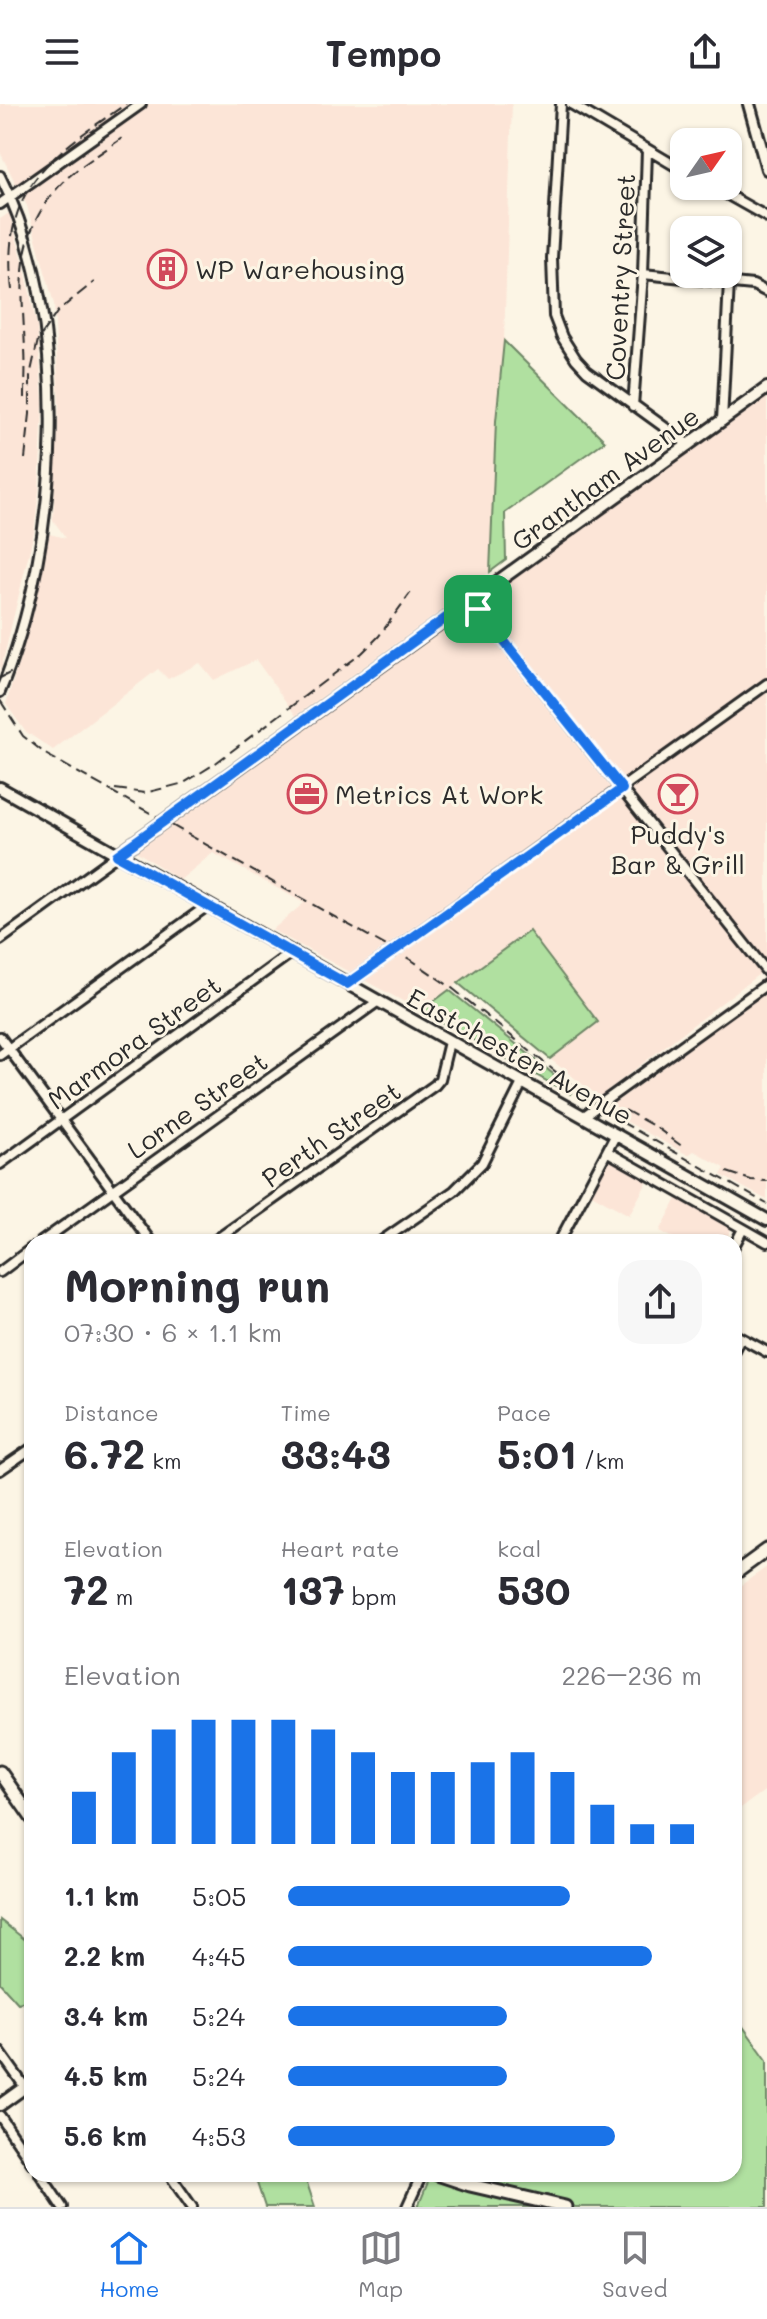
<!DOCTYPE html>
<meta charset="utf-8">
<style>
:root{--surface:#fff;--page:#f7f7f7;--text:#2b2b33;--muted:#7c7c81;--line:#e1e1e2;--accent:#1a73e8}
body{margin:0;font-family:Mali,sans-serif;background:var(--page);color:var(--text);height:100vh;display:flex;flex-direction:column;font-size:30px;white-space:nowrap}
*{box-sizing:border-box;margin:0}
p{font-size:26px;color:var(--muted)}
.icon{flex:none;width:44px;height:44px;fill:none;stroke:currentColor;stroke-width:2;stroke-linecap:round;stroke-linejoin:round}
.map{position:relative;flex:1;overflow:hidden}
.details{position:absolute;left:24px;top:1130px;width:718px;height:948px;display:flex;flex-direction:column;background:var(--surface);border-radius:24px;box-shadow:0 2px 6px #0004}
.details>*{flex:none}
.needle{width:52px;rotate:56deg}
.buttons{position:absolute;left:670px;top:24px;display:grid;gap:16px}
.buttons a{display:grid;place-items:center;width:72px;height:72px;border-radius:16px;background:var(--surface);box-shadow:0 2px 6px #0004;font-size:40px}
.pin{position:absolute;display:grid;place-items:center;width:68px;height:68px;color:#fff;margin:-34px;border-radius:16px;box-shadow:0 4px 12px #0006}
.round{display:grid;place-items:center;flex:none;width:84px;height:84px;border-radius:24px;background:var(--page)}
.summary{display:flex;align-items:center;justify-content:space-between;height:136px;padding:0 40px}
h1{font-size:44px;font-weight:800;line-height:60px}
.figures{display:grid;grid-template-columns:repeat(3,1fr);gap:12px;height:136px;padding:8px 40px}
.figures div{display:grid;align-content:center}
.figures b{font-size:40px;font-weight:800}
.figures small{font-size:22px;font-weight:400}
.figures p{font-size:22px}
.chart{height:224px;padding:16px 40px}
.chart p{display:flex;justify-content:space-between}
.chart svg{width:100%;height:144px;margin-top:8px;stroke:var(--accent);stroke-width:6}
ul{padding:0 40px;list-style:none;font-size:26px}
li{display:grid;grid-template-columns:128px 96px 1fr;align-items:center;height:60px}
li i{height:20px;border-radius:10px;background:var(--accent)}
header{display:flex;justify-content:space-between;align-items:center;height:104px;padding:0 40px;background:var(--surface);font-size:36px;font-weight:800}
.dock{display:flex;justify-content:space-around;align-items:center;height:112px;border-top:2px solid var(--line);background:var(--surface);font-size:22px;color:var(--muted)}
.dock a{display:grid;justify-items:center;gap:4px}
.dock .selected{color:var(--accent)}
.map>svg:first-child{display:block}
.built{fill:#fce5d7}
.green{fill:#b0e0a0;stroke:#6e8666;stroke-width:2}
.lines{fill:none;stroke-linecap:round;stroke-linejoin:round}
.minor-casing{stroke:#2b2b2b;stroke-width:14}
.tertiary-casing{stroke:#2b2b2b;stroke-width:16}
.secondary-casing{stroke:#2b2b2b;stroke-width:17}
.minor{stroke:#fcf5e5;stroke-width:8}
.tertiary{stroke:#fcf5e5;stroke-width:10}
.secondary{stroke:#fcf5e5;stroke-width:11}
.rail{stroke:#2b2b2b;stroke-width:2;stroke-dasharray:12 6;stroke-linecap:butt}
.route-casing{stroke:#fff;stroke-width:16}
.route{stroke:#1a73e8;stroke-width:10}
.labels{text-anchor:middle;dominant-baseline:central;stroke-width:6;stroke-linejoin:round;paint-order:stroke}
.poi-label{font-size:26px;fill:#2b2b2b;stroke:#fcf5e5;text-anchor:start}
.street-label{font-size:26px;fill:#2b2b2b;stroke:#fcf5e5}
</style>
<header><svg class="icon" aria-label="menu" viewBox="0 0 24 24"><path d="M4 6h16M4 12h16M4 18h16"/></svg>Tempo<svg class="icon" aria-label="share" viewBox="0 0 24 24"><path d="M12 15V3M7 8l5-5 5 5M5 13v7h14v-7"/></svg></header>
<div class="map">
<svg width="767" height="2103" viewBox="0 0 767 2103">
<rect width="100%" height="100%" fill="#fcf5e5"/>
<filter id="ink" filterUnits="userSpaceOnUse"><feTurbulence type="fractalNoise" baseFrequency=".0125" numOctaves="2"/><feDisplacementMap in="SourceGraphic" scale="16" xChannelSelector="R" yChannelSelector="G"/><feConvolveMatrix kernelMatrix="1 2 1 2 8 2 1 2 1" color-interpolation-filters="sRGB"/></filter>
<g filter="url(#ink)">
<path class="built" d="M0,0H512L504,237L496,317L490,468L452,494L448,503L296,612L256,556L214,576L200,559L168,575L158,565L53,646L25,627L6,600L33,510L49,430L66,434L53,416L59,300L54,200L27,102L0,48Z
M9,109L24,160L37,223L43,299L39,386L34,428L0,569V115Z
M767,292V864L599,993L550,955L598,917L529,828L421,907L272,826L304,799L213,749L180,776L136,747Z
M767,887V1096L721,1071L725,1064L694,1047L688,1051L618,1013L612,1001Z
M610,1051L650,1073L629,1111L588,1088Z
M679,1091L734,1120L724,1138H681L660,1127Z
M767,1463V1685L734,1709V1486Z"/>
<path class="green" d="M504,237L605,337L505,409L506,456L490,468L496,317Z
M529,827L598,918L550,955L458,879Z
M449,886L573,986L570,990L421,907Z
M0,1816L32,1841V1895L18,1899L0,1879Z
M734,1910L767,1956V2103H418L428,2078V2070H734Z
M254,2070H304L315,2103H265Z"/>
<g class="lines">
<g class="minor-casing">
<path id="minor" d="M561,0L552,154L554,212L562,233L576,255L587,267L689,341
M571,0L684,67
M0,72C74,216 61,441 0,588
M712,82L767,113
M0,100L141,0
M643,170L753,181L767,188
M633,302L643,170L647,46
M722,317L729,178
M471,496L767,868
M0,836L117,751
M347,880L767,580
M0,933L151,1138
M0,951L207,802
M584,1012L767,880
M608,1048L767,1138
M0,1060L291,849
M41,1138L377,898
M213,1138L435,981L440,975L449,938
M380,1138L454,1087L482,1059L522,979
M559,1138L616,1030
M734,1142L743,1125
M0,1168L32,1144
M734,1230L767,1248
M734,1246L740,1234
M0,1366L32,1344
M0,1948L25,1983
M0,2012L32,2059
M40,2070L62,2103
M169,2070L192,2103
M407,2103L422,2070"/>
</g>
<g class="tertiary-casing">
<path id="tertiary" d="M749,0L767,65
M0,684L767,1116
M117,751L767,284
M0,2001L32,1978"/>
</g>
<g class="secondary-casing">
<path id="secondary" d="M734,1470L767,1446
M0,1668L32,1714
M437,2070L470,2081L565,2103"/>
</g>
<use href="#minor" class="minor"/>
<use href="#tertiary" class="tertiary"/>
<use href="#secondary" class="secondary"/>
<path class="rail" d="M12,186C0,83 50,52 126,0
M25,294C25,278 26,261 25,245C22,180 13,130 63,78C80,61 103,48 122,34
M25,355L30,310V272L38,236L58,207L94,178
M0,574L12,568
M0,596L23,632L47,651L413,857L452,884L609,1011L767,1100
M115,685L145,689L184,679L213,661L362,549L379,532L411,488
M625,1006L657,1024L683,1043
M727,1068L751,1076L767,1077"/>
</g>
</g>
<g class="lines" filter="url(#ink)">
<g class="route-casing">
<path id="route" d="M471,496L622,685L347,880L117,751Z"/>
</g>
<use href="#route" class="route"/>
</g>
<defs>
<g id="building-ring" transform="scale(2)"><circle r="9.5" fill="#fcf5e5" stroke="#d1495b" stroke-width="1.5"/><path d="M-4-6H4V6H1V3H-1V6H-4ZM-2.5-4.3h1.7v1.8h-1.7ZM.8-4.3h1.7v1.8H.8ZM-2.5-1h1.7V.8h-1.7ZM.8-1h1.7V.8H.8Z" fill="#d1495b"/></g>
<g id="office-ring" transform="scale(2)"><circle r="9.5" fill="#fcf5e5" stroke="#d1495b" stroke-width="1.5"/><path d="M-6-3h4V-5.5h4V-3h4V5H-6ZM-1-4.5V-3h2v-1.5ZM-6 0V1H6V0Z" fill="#d1495b"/></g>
<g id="bar-ring" transform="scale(2)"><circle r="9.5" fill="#fcf5e5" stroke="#d1495b" stroke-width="1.5"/><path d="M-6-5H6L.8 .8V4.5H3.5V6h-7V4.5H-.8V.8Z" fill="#d1495b"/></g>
</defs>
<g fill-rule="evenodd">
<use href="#building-ring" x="167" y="165"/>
<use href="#office-ring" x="307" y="690"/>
<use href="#bar-ring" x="678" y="690"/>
</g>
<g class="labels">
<g class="poi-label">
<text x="195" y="165">WP Warehousing</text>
<text x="335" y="690">Metrics At Work</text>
<text x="678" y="730" text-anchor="middle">Puddy's<tspan x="678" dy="30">Bar &amp; Grill</tspan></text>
</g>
<g class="street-label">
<text transform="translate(620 173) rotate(-87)">Coventry Street</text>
<text transform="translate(605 374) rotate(-36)">Grantham Avenue</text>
<text transform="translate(134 938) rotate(-36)">Marmora Street</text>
<text transform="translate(520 952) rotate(29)">Eastchester Avenue</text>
<text transform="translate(197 1001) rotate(-35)">Lorne Street</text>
<text transform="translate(331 1030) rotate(-35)">Perth Street</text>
</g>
</g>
</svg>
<div class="buttons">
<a><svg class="needle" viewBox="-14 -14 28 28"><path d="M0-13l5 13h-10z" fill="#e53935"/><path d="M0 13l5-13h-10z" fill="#7c7c81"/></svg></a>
<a><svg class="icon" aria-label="layers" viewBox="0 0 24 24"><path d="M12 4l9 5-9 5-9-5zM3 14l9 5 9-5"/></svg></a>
</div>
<div class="pin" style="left:478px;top:505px;background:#1e9e55"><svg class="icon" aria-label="arrive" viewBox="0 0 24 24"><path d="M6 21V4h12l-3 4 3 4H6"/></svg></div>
<section class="details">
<div class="summary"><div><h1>Morning run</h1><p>07:30 · 6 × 1.1 km</p></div><a class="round"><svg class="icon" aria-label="share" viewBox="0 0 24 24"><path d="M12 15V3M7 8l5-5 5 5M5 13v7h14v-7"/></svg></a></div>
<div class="figures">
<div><p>Distance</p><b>6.72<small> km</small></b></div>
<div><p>Time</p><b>33:43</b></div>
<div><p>Pace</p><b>5:01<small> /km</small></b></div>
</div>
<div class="figures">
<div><p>Elevation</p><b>72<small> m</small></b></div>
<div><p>Heart rate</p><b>137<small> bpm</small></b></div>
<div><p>kcal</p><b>530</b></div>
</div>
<div class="chart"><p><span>Elevation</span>226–236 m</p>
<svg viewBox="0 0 160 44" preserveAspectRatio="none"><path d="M5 44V28M15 44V16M25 44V9M35 44V6M45 44V6M55 44V6M65 44V9M75 44V16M85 44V22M95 44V22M105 44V19M115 44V16M125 44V22M135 44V32M145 44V38M155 44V38"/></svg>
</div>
<ul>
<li><b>1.1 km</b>5:05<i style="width:68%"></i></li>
<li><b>2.2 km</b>4:45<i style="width:88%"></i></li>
<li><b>3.4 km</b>5:24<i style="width:53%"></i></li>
<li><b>4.5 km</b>5:24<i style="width:53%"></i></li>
<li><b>5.6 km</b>4:53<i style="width:79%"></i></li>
</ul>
</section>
</div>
<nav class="dock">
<a class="selected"><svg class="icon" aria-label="home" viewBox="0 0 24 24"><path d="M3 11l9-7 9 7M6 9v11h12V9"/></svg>Home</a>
<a><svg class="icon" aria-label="map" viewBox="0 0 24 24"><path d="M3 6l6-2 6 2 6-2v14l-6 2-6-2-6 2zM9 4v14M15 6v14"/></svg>Map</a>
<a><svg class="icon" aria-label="saved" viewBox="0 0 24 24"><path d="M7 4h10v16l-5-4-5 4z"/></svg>Saved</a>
</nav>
